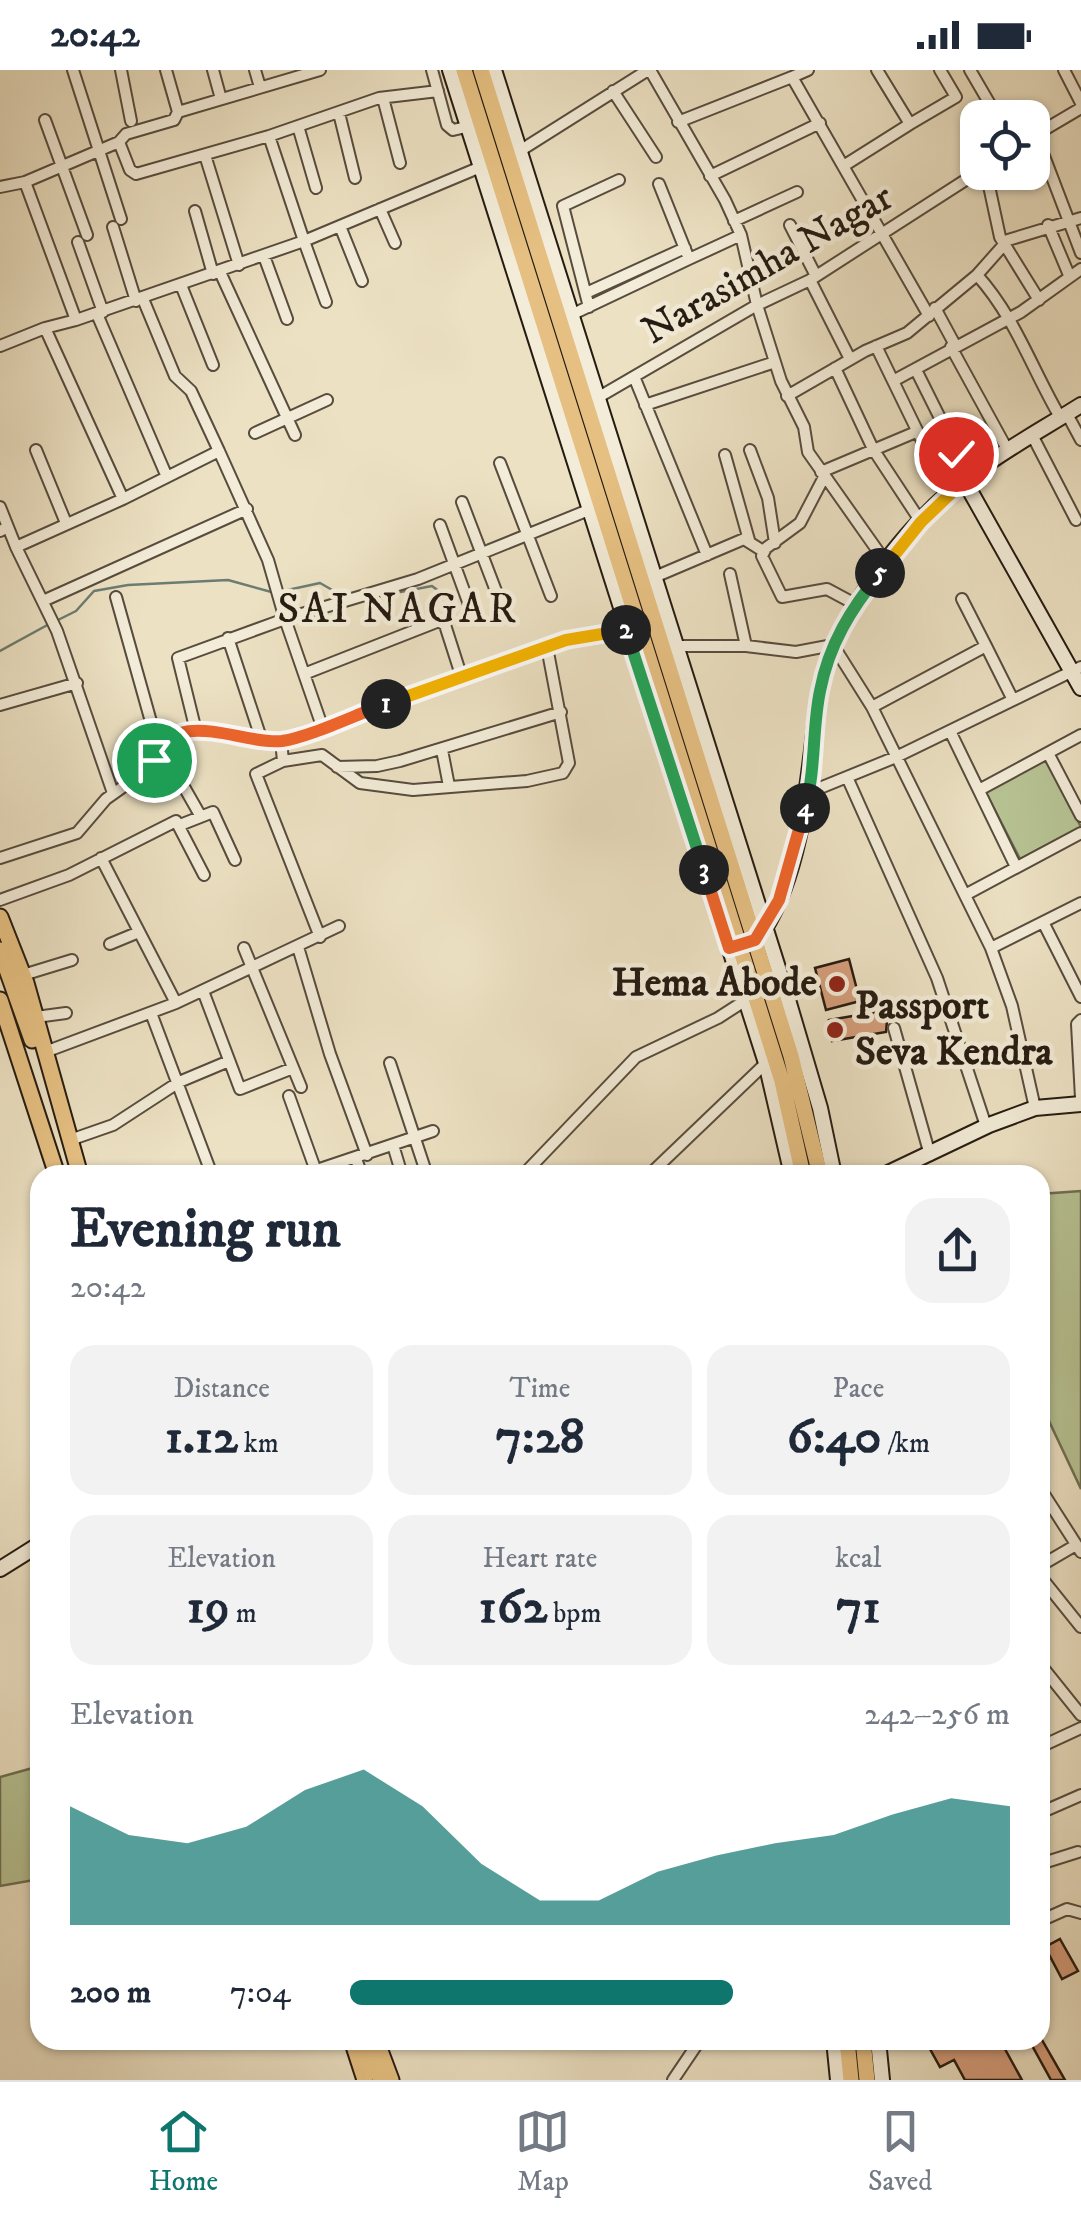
<!DOCTYPE html>
<meta charset="utf-8">
<style>
:root{--surface:#fff;--page:#f2f2f3;--text:#1f2937;--muted:#747a83;--line:#e0e1e3;--accent:#0f766e}
body{margin:0;font-family:"IM FELL DW Pica",serif;background:var(--page);color:var(--text);height:100vh;display:flex;flex-direction:column;font-size:38px;white-space:nowrap}
*{box-sizing:border-box;margin:0}
p{font-size:32px;color:var(--muted)}
.icon{flex:none;width:55px;height:55px;fill:none;stroke:currentColor;stroke-width:2;stroke-linecap:round;stroke-linejoin:round}
.map{position:relative;flex:1;overflow:hidden}
.side{position:absolute;left:30px;top:1095px;width:1020px;height:885px;display:flex;flex-direction:column;background:var(--surface);border-radius:30px;box-shadow:0 2px 8px #0004}
.side>*{flex:none}
.tools{position:absolute;left:960px;top:30px;display:grid;gap:20px}
.tools a{display:grid;place-items:center;width:90px;height:90px;border-radius:20px;background:var(--surface);box-shadow:0 2px 8px #0004;font-size:50px}
.pin{position:absolute;display:grid;place-items:center;width:85px;height:85px;color:#fff;margin:-42px;border:5px solid #fff;border-radius:50%;box-shadow:0 2px 10px #0007}
.km{position:absolute;width:50px;height:50px;margin:-25px;border-radius:50%;background:#222;color:#fff;font-size:28px;line-height:50px;text-align:center}
.round{display:grid;place-items:center;flex:none;width:105px;height:105px;border-radius:30px;background:var(--page)}
.headline{display:flex;align-items:center;justify-content:space-between;height:170px;padding:0 40px}
h1{font-size:55px;font-weight:700;line-height:75px}
.stats{display:grid;grid-template-columns:repeat(3,1fr);gap:15px;height:170px;padding:10px 40px}
.stats div{display:grid;align-content:center;border-radius:25px;background:var(--page);text-align:center}
.stats b{font-size:50px;font-weight:700}
.stats small{font-size:28px;font-weight:400}
.stats p{font-size:28px}
.chart{height:280px;padding:20px 40px}
.chart p{display:flex;justify-content:space-between}
.chart svg{width:100%;height:180px;margin-top:10px;fill:var(--accent);opacity:.7}
ul{padding:0 40px;list-style:none;font-size:32px}
li{display:grid;grid-template-columns:160px 120px 1fr;align-items:center;height:75px}
li i{height:25px;border-radius:12px;background:var(--accent)}
.status{display:flex;justify-content:space-between;align-items:center;height:70px;padding:0 50px;background:var(--surface);direction:ltr}
.status svg{height:28px;fill:currentColor}
.tabs{display:flex;justify-content:space-around;align-items:center;height:140px;border-top:2px solid var(--line);background:var(--surface);font-size:28px;color:var(--muted)}
.tabs a{display:grid;justify-items:center;gap:5px}
.tabs .on{color:var(--accent)}
.map>svg:first-child{display:block}
.green{fill:#b7c394;stroke:#6e6f52;stroke-width:2.5}
.lines{fill:none;stroke-linecap:round;stroke-linejoin:round}
.stream{stroke:#6b7d72;stroke-width:2.5}
.building{fill:#d59d7b;stroke:#251b11;stroke-width:2.5}
.street-casing{stroke:#574c3e;stroke-width:14}
.secondary-casing{stroke:#251b11;stroke-width:18}
.primary-casing{stroke:#251b11;stroke-width:19}
.street{stroke:#f3ecd8;stroke-width:10}
.secondary{stroke:#f3ecd8;stroke-width:14}
.primary{stroke:#e6c082;stroke-width:15}
.split-1-casing{stroke:#fff;stroke-width:20}
.split-2-casing{stroke:#fff;stroke-width:20}
.split-3-casing{stroke:#fff;stroke-width:20}
.split-4-casing{stroke:#fff;stroke-width:20}
.split-5-casing{stroke:#fff;stroke-width:20}
.split-6-casing{stroke:#fff;stroke-width:20}
.split-1{stroke:#f0652b;stroke-width:12}
.split-2{stroke:#f5b400;stroke-width:12}
.split-3{stroke:#22a559;stroke-width:12}
.split-4{stroke:#f0652b;stroke-width:12}
.split-5{stroke:#22a559;stroke-width:12}
.split-6{stroke:#f5b400;stroke-width:12}
.poi-dot{fill:#8f2418;stroke:#f3ecd8;stroke-width:4}
.labels{text-anchor:middle;dominant-baseline:central;stroke-width:9;stroke-linejoin:round;paint-order:stroke}
.street-label{font-size:40px;fill:#251b11;stroke:#f3ecd8}
.poi-label{font-size:40px;font-weight:bold;fill:#251b11;stroke:#f3ecd8;text-anchor:end}
.neighbourhood-label{font-size:42px;letter-spacing:2.5px;fill:#251b11;stroke:#f3ecd8}
</style>
<div class="status"><b>20:42</b><svg viewBox="0 0 49 12"><path d="M0 12V9h3v3zM5 12V6h3v6zM10 12V3h3v9zM15 12V0h3v12zM26 1h20v11H26zM47 4h2v5h-2z"/></svg></div>
<div class="map">
<svg width="1081" height="2010" viewBox="0 0 1081 2010">
<rect width="100%" height="100%" fill="#ece1c3"/>
<filter id="stains"><feTurbulence type="fractalNoise" baseFrequency=".002" numOctaves="4"/><feColorMatrix values="0 0 0 0 .2 0 0 0 0 .09 0 0 0 0 .02 0 0 0 .5 -.17"/></filter>
<radialGradient id="worn" r=".72"><stop offset=".6" stop-color="#630" stop-opacity="0"/><stop offset="1" stop-color="#630" stop-opacity=".3"/></radialGradient>
<path class="green" d="M1046,687L1081,757L1020,789L984,719Z
M1081,1121V1419L1040,1332V1124Z
M40,1696V1809L0,1816V1707Z"/>
<g class="lines">
<path class="stream" d="M283,521L320,513L334,521L352,524
M374,527L432,516L456,534
M58,550L76,541L94,521L128,515L228,510L275,523
M0,581L51,553"/>
</g>
<path class="building" d="M849,889L860,931L826,940L815,898Z
M888,940L886,962L832,971L829,950Z
M1060,1869L1078,1901L1062,1909L1045,1877Z
M925,1970H1000L1022,2010H965L954,1990L940,1997Z
M1029,1970H1042L1065,2010H1051Z"/>
<g class="lines">
<g class="street-casing">
<path id="street" d="M73,0L121,149
M121,0L131,51
M166,0L178,42
M213,0L221,29
M255,0L260,17
M320,0L178,42L174,50L126,64L119,72L25,112L76,250L45,258L123,429L219,381L268,490L285,549L418,509L591,439
M432,0L447,55L453,60L466,57
M650,0L725,130L741,165L757,235L781,311L804,357L808,382L887,494
M877,0L910,54L956,27L940,0
M970,0L998,48
M1064,0L1081,33
M792,7L808,0
M613,21L656,87
M383,28L400,93
M339,43L355,108
M45,50L87,165
M678,52L792,7L929,246
M298,56L316,118
M1036,65L1081,183
M269,66L379,28L438,21
M1032,67L1081,38
M518,82L648,0
M205,85L239,195
M845,95L910,54
M986,102L1000,167L1039,230
M710,106L820,53
M0,117L25,112
M380,139L395,173
M195,141L213,204
M734,151L797,122
M790,155L816,206
M1048,155L1069,205
M340,156L362,211
M113,157L136,231
M78,172L103,242
M264,186L287,249
M689,189L741,165
M220,202L295,365
M977,205C1015,247 1032,299 1060,347
M810,210L850,289
M181,215L213,295
M586,223L685,178
M143,229L175,306L191,321L219,381
M326,232L304,171L483,96
M589,237L563,136L619,110
M935,238L955,275
M97,244L167,407
M573,244L689,189L659,114
M76,250L304,171L269,66L136,104L130,100L119,72
M0,276L45,258
M876,276L948,424
M951,277L1008,381
M835,298L873,379L921,452
M916,300L969,406
M635,309L707,485
M893,311L1021,242L1081,199
M787,326L865,281L907,263L977,205L1008,170L1081,148
M592,331L757,235L810,210L978,102
M645,335L775,292
M1067,344L1081,370
M255,363L327,330
M1032,365L1076,450
M36,380L66,453
M750,380L768,428L775,473
M725,385L749,470
M500,393L551,526
M821,402L916,362
M824,407L800,453L766,478L762,486L782,527L827,519L855,534
M462,432L504,542
M0,437L8,457
M440,455L474,548
M0,461L8,457L16,477L123,429
M16,477L57,561L113,723
M730,504L746,576
M657,506L744,469L763,481
M116,527L155,666L200,745
M962,529L986,576
M43,531L247,439
M228,568L261,668
M679,576H746L796,582L833,575L872,637L991,878L1012,936L1035,1038
M304,604L439,551L445,555L462,608
M0,635L77,613
M872,637L986,576L1013,630
M196,661L178,588L285,549L322,656
M950,661L1016,797
M281,671L283,691L256,704L320,867
M442,680L449,716
M1048,683L1081,746
M283,691L322,685L360,713L413,720L527,711L563,703L569,693L547,577
M337,697L377,696L400,691L561,642
M847,707L937,908L986,1056
M979,720L1081,665
M810,722L896,687L1081,597
M180,755L213,742L235,790
M0,788L77,763L106,729L144,702L160,674L175,664L196,661L281,671L566,570L626,560
M101,788L176,933
M965,825L1081,763
M0,830L69,805L176,751L204,805
M1043,852L1081,927
M110,874L139,862
M298,877L330,984L367,1085
M244,878L301,1017
M991,878L1081,833
M23,905L72,890
M203,921L240,1019L293,998
M151,943L212,1105
M36,947L66,943
M1081,950L1077,954L1081,1028
M894,958L930,1085
M45,982L176,933L339,856
M390,993L427,1105
M289,1026L317,1104
M70,1070L113,1055L179,1012L229,991
M393,1075L402,1105
M356,1089L362,1105
M302,1105L433,1061
M523,1105L636,987L718,948L746,930
M649,1105L766,993
M1040,1363L1043,1366
M1040,1418L1081,1482
M1040,1496L1076,1475
M1040,1506L1081,1557
M1040,1594L1081,1645
M1040,1677L1081,1658
M1040,1743L1081,1725
M1040,1794L1078,1782
M1040,1851L1067,1839L1081,1843
M673,2010L700,1970"/>
</g>
<g class="secondary-casing">
<path id="secondary" d="M450,0L766,993L792,1105
M494,0L786,923L820,1038L834,1105
M964,410L1081,618
M764,860C805,793 808,701 819,625C830,553 908,452 966,409C1002,381 1043,359 1081,335
M884,1105L989,1055L1035,1038L1081,1034
M0,1499L40,1474
M834,1970L838,2010
M878,1970L882,2010"/>
</g>
<g class="primary-casing">
<path id="primary" d="M464,0L782,1011L803,1105
M481,0L791,986L820,1105
M0,847L26,913L80,1105
M0,880L32,970
M0,930L57,1105
M352,1970L365,2010
M365,1970L381,2010
M376,1970L391,2010
M847,1970L851,2010
M863,1970L867,2010"/>
</g>
<use href="#street" class="street"/>
<use href="#secondary" class="secondary"/>
<use href="#primary" class="primary"/>
</g>
<g class="lines">
<g class="split-1-casing">
<path id="split-1" d="M154,690C174,635 241,675 282,671C310,667 357,644 386,634"/>
</g>
<g class="split-2-casing">
<path id="split-2" d="M386,634L566,570L626,560"/>
</g>
<g class="split-3-casing">
<path id="split-3" d="M626,560L704,800"/>
</g>
<g class="split-4-casing">
<path id="split-4" d="M704,800L729,878L755,870L779,830L805,738"/>
</g>
<g class="split-5-casing">
<path id="split-5" d="M805,738C816,700 812,659 820,621C829,574 851,539 880,503"/>
</g>
<g class="split-6-casing">
<path id="split-6" d="M880,503L921,452L969,406L956,384"/>
</g>
<use href="#split-1" class="split-1"/>
<use href="#split-2" class="split-2"/>
<use href="#split-3" class="split-3"/>
<use href="#split-4" class="split-4"/>
<use href="#split-5" class="split-5"/>
<use href="#split-6" class="split-6"/>
</g>
<g class="poi-dot">
<circle cx="837" cy="914" r="10"/>
<circle cx="835" cy="960" r="10"/>
</g>
<g class="labels">
<g class="street-label">
<text transform="translate(768 195) rotate(-30)">Narasimha Nagar</text>
</g>
<g class="poi-label">
<text x="817" y="914">Hema Abode</text>
<text x="855" y="937" text-anchor="start">Passport<tspan x="855" dy="46">Seva Kendra</tspan></text>
</g>
<g class="neighbourhood-label">
<text x="398" y="540">SAI NAGAR</text>
</g>
</g>
<rect width="100%" height="100%" filter="url(#stains)"/>
<rect width="100%" height="100%" fill="url(#worn)"/>
</svg>
<div class="tools">
<a><svg class="icon" aria-label="locate" viewBox="0 0 24 24"><circle cx="12" cy="12" r="6"/><path d="M12 2v4M12 18v4M2 12h4M18 12h4"/></svg></a>
</div>
<div class="pin" style="left:154px;top:690px;background:#1e9e55"><svg class="icon" aria-label="arrive" viewBox="0 0 24 24"><path d="M6 21V4h12l-3 4 3 4H6"/></svg></div>
<div class="pin" style="left:956px;top:384px;background:#d93025"><svg class="icon" aria-label="check" viewBox="0 0 24 24"><path d="M5 12l5 5 9-10"/></svg></div>
<b class="km" style="left:386px;top:634px">1</b>
<b class="km" style="left:626px;top:560px">2</b>
<b class="km" style="left:704px;top:800px">3</b>
<b class="km" style="left:805px;top:738px">4</b>
<b class="km" style="left:880px;top:503px">5</b>
<section class="side">
<div class="headline"><div><h1>Evening run</h1><p>20:42</p></div><a class="round"><svg class="icon" aria-label="share" viewBox="0 0 24 24"><path d="M12 15V3M7 8l5-5 5 5M5 13v7h14v-7"/></svg></a></div>
<div class="stats">
<div><p>Distance</p><b>1.12<small> km</small></b></div>
<div><p>Time</p><b>7:28</b></div>
<div><p>Pace</p><b>6:40<small> /km</small></b></div>
</div>
<div class="stats">
<div><p>Elevation</p><b>19<small> m</small></b></div>
<div><p>Heart rate</p><b>162<small> bpm</small></b></div>
<div><p>kcal</p><b>71</b></div>
</div>
<div class="chart"><p><span>Elevation</span>242–256 m</p>
<svg viewBox="0 0 160 44" preserveAspectRatio="none"><path d="M0 44V15L10 22L20 24L30 20L40 11L50 6L60 15L70 29L80 38L90 38L100 31L110 27L120 24L130 22L140 17L150 13L160 15V44z"/></svg>
</div>
<ul>
<li><b>200 m</b>7:04<i style="width:58%"></i></li>
</ul>
</section>
</div>
<nav class="tabs">
<a class="on"><svg class="icon" aria-label="home" viewBox="0 0 24 24"><path d="M3 11l9-7 9 7M6 9v11h12V9"/></svg>Home</a>
<a><svg class="icon" aria-label="map" viewBox="0 0 24 24"><path d="M3 6l6-2 6 2 6-2v14l-6 2-6-2-6 2zM9 4v14M15 6v14"/></svg>Map</a>
<a><svg class="icon" aria-label="saved" viewBox="0 0 24 24"><path d="M7 4h10v16l-5-4-5 4z"/></svg>Saved</a>
</nav>
